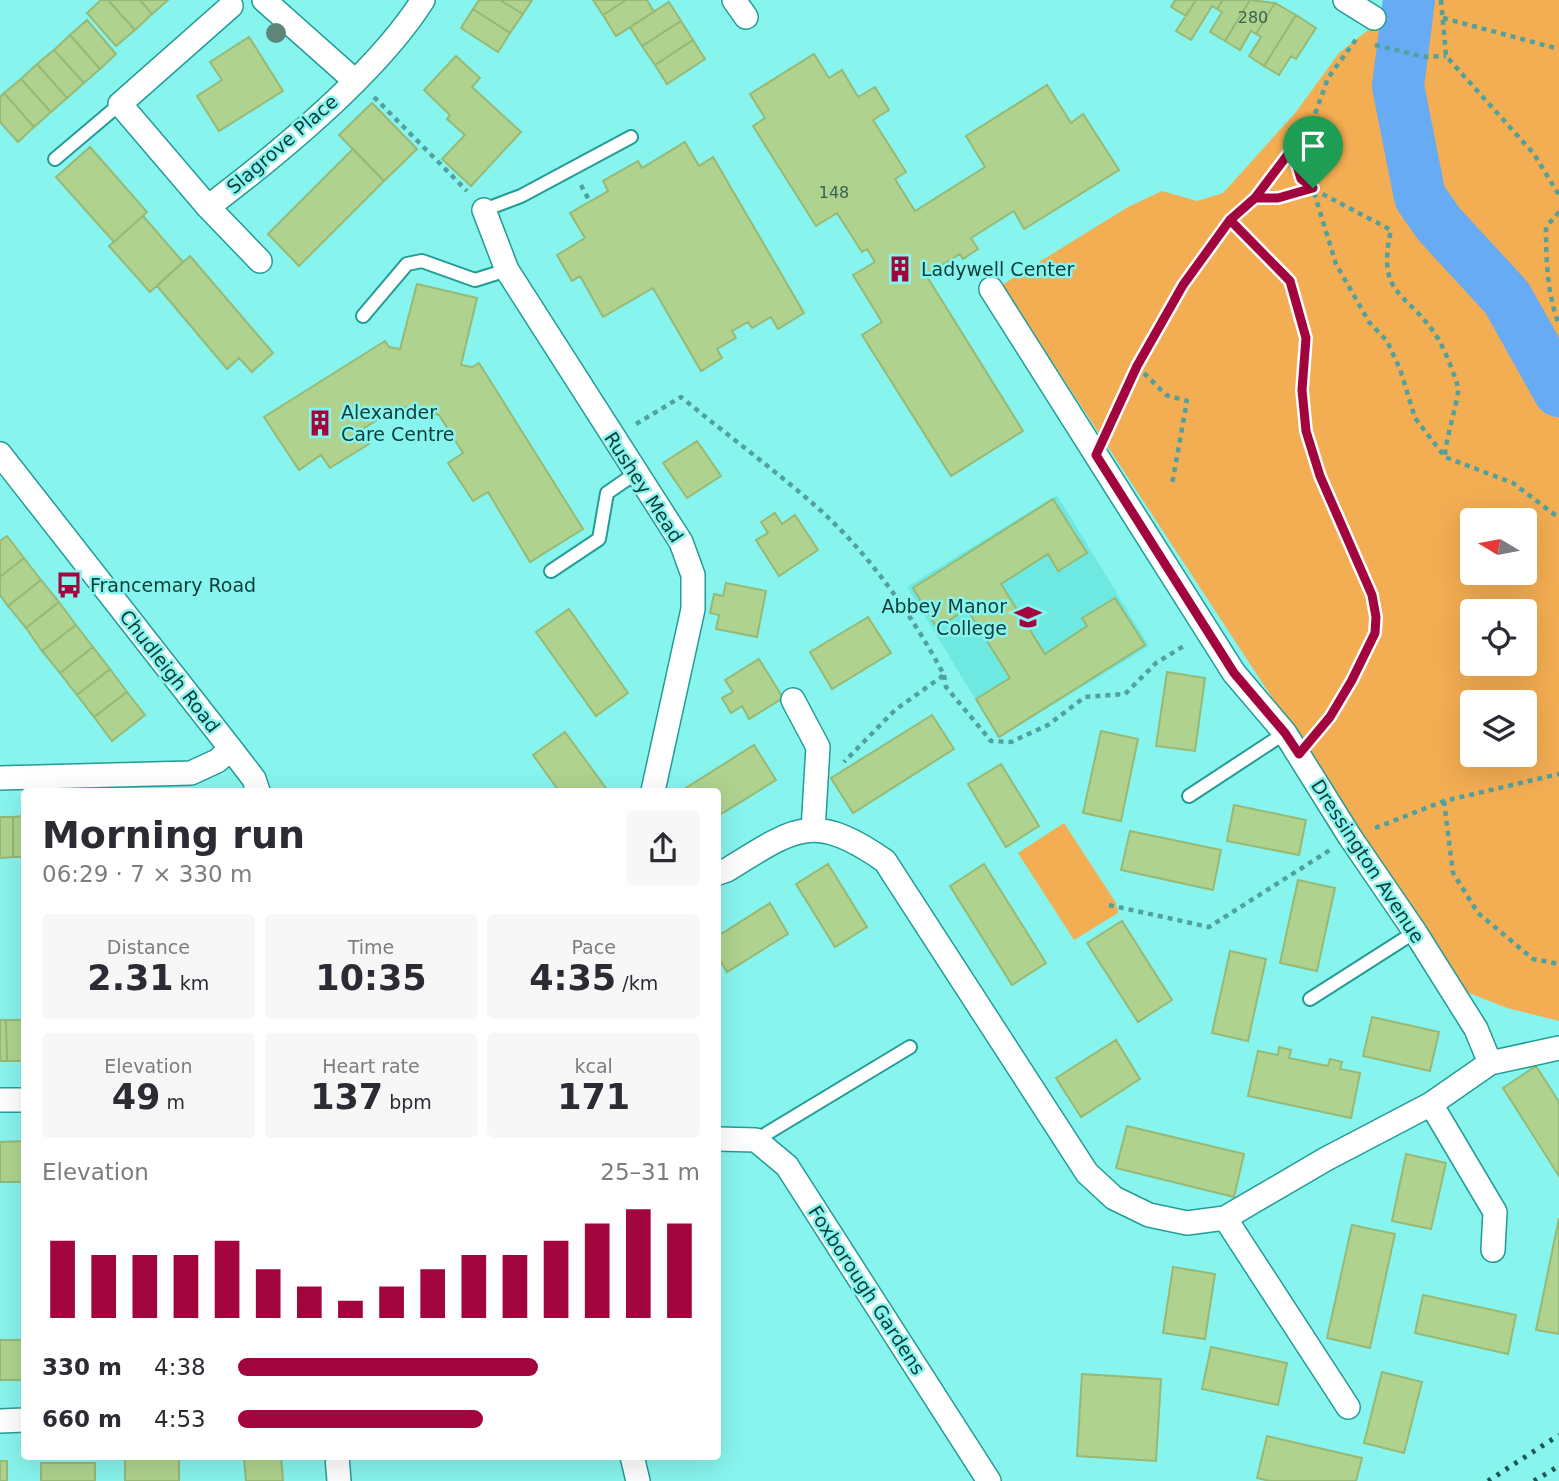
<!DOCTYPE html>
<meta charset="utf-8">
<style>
:root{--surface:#fff;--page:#f7f7f7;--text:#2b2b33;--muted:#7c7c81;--accent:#a2053e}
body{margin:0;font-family:"DejaVu Sans",sans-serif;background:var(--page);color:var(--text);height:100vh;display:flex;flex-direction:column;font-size:26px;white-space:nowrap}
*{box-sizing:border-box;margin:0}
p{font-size:23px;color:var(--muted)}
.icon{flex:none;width:38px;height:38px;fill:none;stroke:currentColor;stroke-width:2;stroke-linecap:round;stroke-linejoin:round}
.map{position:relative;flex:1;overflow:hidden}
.panel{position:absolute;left:21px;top:788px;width:700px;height:672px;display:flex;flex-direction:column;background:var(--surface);border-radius:7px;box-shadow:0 7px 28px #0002}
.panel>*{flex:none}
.needle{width:46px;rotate:280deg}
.buttons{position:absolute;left:1460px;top:508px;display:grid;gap:14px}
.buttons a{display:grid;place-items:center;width:77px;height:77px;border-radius:7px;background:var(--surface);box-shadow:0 7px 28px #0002;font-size:35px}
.pin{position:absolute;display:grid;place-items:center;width:60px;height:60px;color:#fff;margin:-72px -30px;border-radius:50% 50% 50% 0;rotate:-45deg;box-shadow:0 0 7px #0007}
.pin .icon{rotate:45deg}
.round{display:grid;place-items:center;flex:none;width:74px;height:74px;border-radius:7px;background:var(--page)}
.headline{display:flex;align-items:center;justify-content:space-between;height:119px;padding:0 21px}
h1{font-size:38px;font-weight:800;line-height:52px}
.metrics{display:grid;grid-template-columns:repeat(3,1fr);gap:10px;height:119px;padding:7px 21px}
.metrics div{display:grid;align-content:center;border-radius:7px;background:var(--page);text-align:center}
.metrics b{font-size:35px;font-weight:800}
.metrics small{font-size:19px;font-weight:400}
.metrics p{font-size:19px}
.chart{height:196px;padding:14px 21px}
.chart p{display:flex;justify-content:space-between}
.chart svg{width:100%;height:126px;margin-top:7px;stroke:var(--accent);stroke-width:6}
ul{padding:0 21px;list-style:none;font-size:23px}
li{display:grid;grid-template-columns:112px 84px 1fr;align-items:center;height:52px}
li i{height:18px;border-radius:9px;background:var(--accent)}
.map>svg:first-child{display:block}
.built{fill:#6ee9e2}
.green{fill:#f3ad52;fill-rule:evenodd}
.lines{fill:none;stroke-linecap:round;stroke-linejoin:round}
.river{stroke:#66abf3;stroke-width:52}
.building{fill:#afd38e;stroke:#96b975;stroke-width:2}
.lane-casing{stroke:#239c97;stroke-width:16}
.street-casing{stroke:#239c97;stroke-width:26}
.path{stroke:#51a29e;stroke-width:4.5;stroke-dasharray:5 5;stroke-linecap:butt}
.lane{stroke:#fff;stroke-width:12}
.street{stroke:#fff;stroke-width:23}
.rail{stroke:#1e5653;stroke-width:5;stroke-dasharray:3.5 7;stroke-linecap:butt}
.tree{fill:#5d8579}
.route-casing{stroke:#fff;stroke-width:14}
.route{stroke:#a2053e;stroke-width:9}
.labels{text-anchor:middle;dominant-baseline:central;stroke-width:5;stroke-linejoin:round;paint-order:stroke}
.number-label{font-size:16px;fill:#366250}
.street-label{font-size:19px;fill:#0d3d3b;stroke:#88f4ee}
.poi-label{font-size:19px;fill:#0d3d3b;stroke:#88f4ee;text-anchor:start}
</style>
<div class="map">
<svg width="1559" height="1481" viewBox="0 0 1559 1481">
<rect width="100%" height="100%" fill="#88f4ee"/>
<path class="built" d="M1057,495L1149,646L999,738L907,587Z"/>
<path class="green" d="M1396,0H1559V1021L1507,1008L1464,991L1002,285L1128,207L1162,191L1197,201L1223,193L1296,112L1339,53L1377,23ZM1472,520H1524V572H1472ZM1472,611H1524V663H1472ZM1472,702H1524V754H1472Z
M1064,823L1116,903L1118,913L1074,940L1018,853Z"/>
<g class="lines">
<path class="river" d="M1409,0L1398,86L1420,197L1439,224L1507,298L1559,391"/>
</g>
<path class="building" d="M101,0H108L135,30L116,46L87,13Z
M108,0H140L152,14L135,30Z
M140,0H168L152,14Z
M479,0H500L523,14L510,33L473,9Z
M500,0H532L523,14Z
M593,0H626L603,15Z
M626,0H647L654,12L616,36L603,15Z
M1175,0H1196L1186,16L1171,7Z
M1196,0H1223L1217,9L1212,6L1191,40L1176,31Z
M1223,0H1250L1225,41L1210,32L1222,12L1217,9Z
M1250,0L1275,3L1256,34L1251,31L1240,50L1225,41Z
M669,2L681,21L642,46L630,27Z
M1275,3L1296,15L1264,66L1249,56L1261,37L1256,34Z
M473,9L510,33L498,52L461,28Z
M1296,15L1316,28L1296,59L1291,56L1279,75L1264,66Z
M87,20L116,54L100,69L70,35Z
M681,21L693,40L655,65L642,46Z
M70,35L100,69L84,83L54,50Z
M249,37L283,91L219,131L197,96L222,80L210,62Z
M693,40L705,59L667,84L655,65Z
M54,50L84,83L67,98L37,64Z
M814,54L829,78L842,70L858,97L875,87L889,110L873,120L906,172L895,179L915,211L985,167L966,136L1047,85L1071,123L1083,114L1119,170L1024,229L1014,211L971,238L978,249L963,259L960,254L926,275L1023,431L951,476L862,335L882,322L853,275L875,262L867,249L862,252L837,213L816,226L753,126L765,118L750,94Z
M456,56L480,78L472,87L521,132L471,186L442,159L465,135L447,119L450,115L424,90Z
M37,64L67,98L51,112L21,79Z
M21,79L51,112L34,127L4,93Z
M4,93L34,127L18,142L0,122V97Z
M372,103L417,149L384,181L339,135Z
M685,142L699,166L713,157L804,313L778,329L771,317L752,328L748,322L732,331L736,338L717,349L722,358L701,371L653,288L603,317L580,276L572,281L557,255L585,238L570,213L608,191L603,181L638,161L642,168Z
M90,147L147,212L114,242L56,177Z
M353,149L384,181L299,266L268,234Z
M143,216L183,262L150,292L109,246Z
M190,256L273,353L252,372L239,358L227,369L157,286Z
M417,284L477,298L461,365L472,367L479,363L583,529L530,562L488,492L473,501L448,463L463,453L439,415L400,406L361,430L369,444L330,468L321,455L299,470L264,417L385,341L389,347L400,349Z
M697,441L721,476L687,498L663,463Z
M1053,499L1087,553L1058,571L1048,554L1001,584L1045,654L1087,626L1082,618L1115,598L1145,645L999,737L976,699L1010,678L967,609L937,628L913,588Z
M775,513L782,524L795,515L818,550L779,576L756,540L768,533L761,522Z
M7,536L24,558L0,577V541Z
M24,558L41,580L8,606L0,595V577Z
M41,580L59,602L26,628L8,606Z
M726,583L766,591L757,637L716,629L719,615L710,613L714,594L723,596Z
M59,602L76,625L42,651L26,628Z
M569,609L628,693L596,716L536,632Z
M868,617L891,653L832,689L810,652Z
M76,625L93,647L60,673L42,651Z
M93,647L110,669L77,695L60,673Z
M759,659L783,698L749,719L742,706L731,713L722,698L733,692L725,680Z
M110,669L127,692L94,717L77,695Z
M1167,672L1205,678L1195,751L1156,746Z
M127,692L145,715L112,741L94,717Z
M932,715L954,749L853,813L831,778Z
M1101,731L1138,739L1121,821L1083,813Z
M565,732L608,791H559L533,755Z
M754,745L776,780L718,816V791H681Z
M1001,764L1039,826L1006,847L968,784Z
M1234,805L1306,820L1299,855L1227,841Z
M24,816V857H13V817Z
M0,817H13V857L0,858Z
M1130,831L1221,850L1213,890L1121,870Z
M828,864L867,927L835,947L796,884Z
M984,864L1046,963L1012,985L950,886Z
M1298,880L1335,888L1317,971L1280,963Z
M770,903L788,934L727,972L718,957V936Z
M1122,921L1172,1000L1138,1022L1087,943Z
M1230,951L1266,959L1248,1041L1212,1033Z
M1372,1017L1439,1032L1430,1071L1363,1056Z
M0,1020H6L7,1061H0Z
M6,1020H24V1061H7Z
M1116,1040L1140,1079L1081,1117L1056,1078Z
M1279,1047L1291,1050L1289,1058L1328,1066L1330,1059L1342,1062L1340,1069L1360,1073L1351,1118L1248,1096L1258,1051L1278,1055Z
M1536,1066L1559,1102V1176L1503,1088Z
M1127,1126L1244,1154L1234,1197L1116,1168Z
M24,1141V1182H0V1142Z
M1406,1154L1446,1163L1431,1229L1392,1221Z
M1559,1218V1334L1536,1330Z
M1352,1225L1395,1234L1370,1348L1327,1338Z
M1173,1267L1215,1274L1205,1339L1163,1333Z
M1423,1295L1516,1315L1508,1354L1415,1333Z
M0,1340H24V1380H0Z
M1211,1347L1287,1363L1278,1405L1202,1389Z
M1382,1372L1422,1382L1404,1453L1364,1443Z
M1082,1374L1161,1379L1156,1461L1077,1456Z
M1267,1436L1362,1458L1356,1481H1270L1257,1478Z
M281,1456L283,1481H246L244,1459Z
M179,1458V1481H125V1459Z
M0,1461H7V1481H0Z
M41,1463H95V1481H41Z"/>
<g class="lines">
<g class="lane-casing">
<path id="lane" d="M55,159L120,104
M484,210L521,196L631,137
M363,316L407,264L422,261L475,280L507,270
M551,571L599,539L607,493L636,473
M1189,796L1285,733
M1310,999L1415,932
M756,1140L910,1047"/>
</g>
<g class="street-casing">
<path id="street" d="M264,0L355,81
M734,0L746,17
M1345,0L1374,18
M231,6L120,104L208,207L260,261
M208,207C278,154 376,74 423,0
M484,210L507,270L681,542L693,575V609L653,791
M0,454L231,749L254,779L258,791
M793,700L818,747L813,830
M0,778L191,773L217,761L231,749
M718,873L727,870C795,828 813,811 885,861L1087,1173L1114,1198L1149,1215L1187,1223L1225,1218L1326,1159L1431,1104L1490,1063L1476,1029L1415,932L1350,837L1285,733L1234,673L991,289
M1490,1063L1559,1048
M0,1100H24
M1431,1104L1495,1212L1493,1250
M718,1139L756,1140L787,1166L989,1481
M1225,1218L1348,1407
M0,1421L24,1420
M337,1456L339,1481
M632,1456L638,1481"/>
</g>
<path class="path" d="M1441,0L1446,56L1534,154L1559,195
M1443,18L1559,49
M1375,45L1425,57L1446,56
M374,97L467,191
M1292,150L1301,179L1313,189L1336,264L1369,322L1387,341L1400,369L1415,418L1445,457L1513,483L1559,518
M581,185L590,202
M1255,198H1278L1313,189L1391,230C1376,298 1407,290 1437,337C1446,352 1453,371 1458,387C1460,396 1445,440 1445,456
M1559,212L1546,227C1546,260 1547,293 1559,325
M1230,220L1290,281L1306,338L1302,390L1306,431L1320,476L1372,595L1376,617L1375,633L1352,680L1315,735
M1137,366L1166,395L1187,401L1172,484
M636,424L681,397C727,435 775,470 819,509C870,555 912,615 944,675L895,710L844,762
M1108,429L1137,366L1183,285L1230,220L1255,198L1292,149L1314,117L1328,78L1357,38
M944,675L946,687L991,741L1011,742L1048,725L1085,697L1125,694L1156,663L1187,644
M1444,801L1453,873L1478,913L1533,959L1559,964
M1375,828L1444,801L1559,774
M1109,905L1209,927L1330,850"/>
<use href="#lane" class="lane"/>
<use href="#street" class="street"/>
<path class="rail" d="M1488,1481L1559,1435
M1534,1481L1559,1466"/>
</g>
<circle class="tree" cx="276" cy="33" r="10"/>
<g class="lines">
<g class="route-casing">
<path id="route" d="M1313,188L1278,198H1255L1230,220L1183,285L1137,366L1096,455L1234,673L1285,733L1299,754L1330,717L1352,680L1375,633L1376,617L1372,595L1320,476L1306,431L1302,390L1306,338L1290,281L1230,220L1255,198L1292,149L1301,179L1313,188"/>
</g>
<use href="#route" class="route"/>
</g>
<defs>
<g id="building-bare" transform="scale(2.1)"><path d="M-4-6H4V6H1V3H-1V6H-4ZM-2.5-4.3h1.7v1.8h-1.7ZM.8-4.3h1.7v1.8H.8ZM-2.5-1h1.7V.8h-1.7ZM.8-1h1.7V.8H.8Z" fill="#a2053e" stroke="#88f4ee" stroke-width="2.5" paint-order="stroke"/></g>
<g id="bus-bare" transform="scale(2.1)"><path d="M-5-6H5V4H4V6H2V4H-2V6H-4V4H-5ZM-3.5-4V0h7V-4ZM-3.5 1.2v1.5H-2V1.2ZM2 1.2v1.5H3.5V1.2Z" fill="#a2053e" stroke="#88f4ee" stroke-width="2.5" paint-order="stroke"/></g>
<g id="school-bare" transform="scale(2.1)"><path d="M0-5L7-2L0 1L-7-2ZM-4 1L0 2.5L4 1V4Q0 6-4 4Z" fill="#a2053e" stroke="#88f4ee" stroke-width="2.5" paint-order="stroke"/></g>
</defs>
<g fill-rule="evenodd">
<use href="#building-bare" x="900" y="269"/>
<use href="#building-bare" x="320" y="423"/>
<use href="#bus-bare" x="69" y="585"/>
<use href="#school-bare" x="1028" y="617"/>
</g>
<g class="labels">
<g class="number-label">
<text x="1253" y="17">280</text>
<text x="834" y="192">148</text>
</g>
<g class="street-label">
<text transform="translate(282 144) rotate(-41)">Slagrove Place</text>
<text transform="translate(644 487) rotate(57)">Rushey Mead</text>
<text transform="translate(170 671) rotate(52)">Chudleigh Road</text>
<text transform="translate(1368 861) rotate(57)">Dressington Avenue</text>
<text transform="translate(867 1290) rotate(57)">Foxborough Gardens</text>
</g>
<g class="poi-label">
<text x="921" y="269">Ladywell Center</text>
<text x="341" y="412">Alexander<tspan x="341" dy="22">Care Centre</tspan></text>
<text x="90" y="585">Francemary Road</text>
<text x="1007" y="606" text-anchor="end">Abbey Manor<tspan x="1007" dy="22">College</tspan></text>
</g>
</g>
</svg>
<div class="buttons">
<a><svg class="needle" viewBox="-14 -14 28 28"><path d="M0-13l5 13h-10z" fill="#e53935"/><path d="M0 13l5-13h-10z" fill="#7c7c81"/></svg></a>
<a><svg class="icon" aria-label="locate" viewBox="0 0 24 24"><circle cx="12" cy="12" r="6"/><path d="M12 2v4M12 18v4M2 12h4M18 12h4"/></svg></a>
<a><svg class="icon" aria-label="layers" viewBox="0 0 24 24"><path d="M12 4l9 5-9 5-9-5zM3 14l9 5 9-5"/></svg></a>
</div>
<div class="pin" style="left:1313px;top:188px;background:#1e9e55"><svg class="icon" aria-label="arrive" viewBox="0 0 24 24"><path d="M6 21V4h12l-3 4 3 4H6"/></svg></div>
<section class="panel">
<div class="headline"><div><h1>Morning run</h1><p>06:29 · 7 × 330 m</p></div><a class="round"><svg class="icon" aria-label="share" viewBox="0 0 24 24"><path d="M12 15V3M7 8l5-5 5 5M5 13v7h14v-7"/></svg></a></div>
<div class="metrics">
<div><p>Distance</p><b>2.31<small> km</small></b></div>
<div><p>Time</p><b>10:35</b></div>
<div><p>Pace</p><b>4:35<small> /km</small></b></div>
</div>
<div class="metrics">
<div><p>Elevation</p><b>49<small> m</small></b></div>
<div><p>Heart rate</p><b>137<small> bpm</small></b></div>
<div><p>kcal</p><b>171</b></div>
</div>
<div class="chart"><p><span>Elevation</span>25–31 m</p>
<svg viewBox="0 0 160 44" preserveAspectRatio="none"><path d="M5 44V17M15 44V22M25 44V22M35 44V22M45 44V17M55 44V27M65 44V33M75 44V38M85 44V33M95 44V27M105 44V22M115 44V22M125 44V17M135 44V11M145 44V6M155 44V11"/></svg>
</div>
<ul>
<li><b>330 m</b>4:38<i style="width:65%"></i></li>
<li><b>660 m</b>4:53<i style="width:53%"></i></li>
</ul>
</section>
</div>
